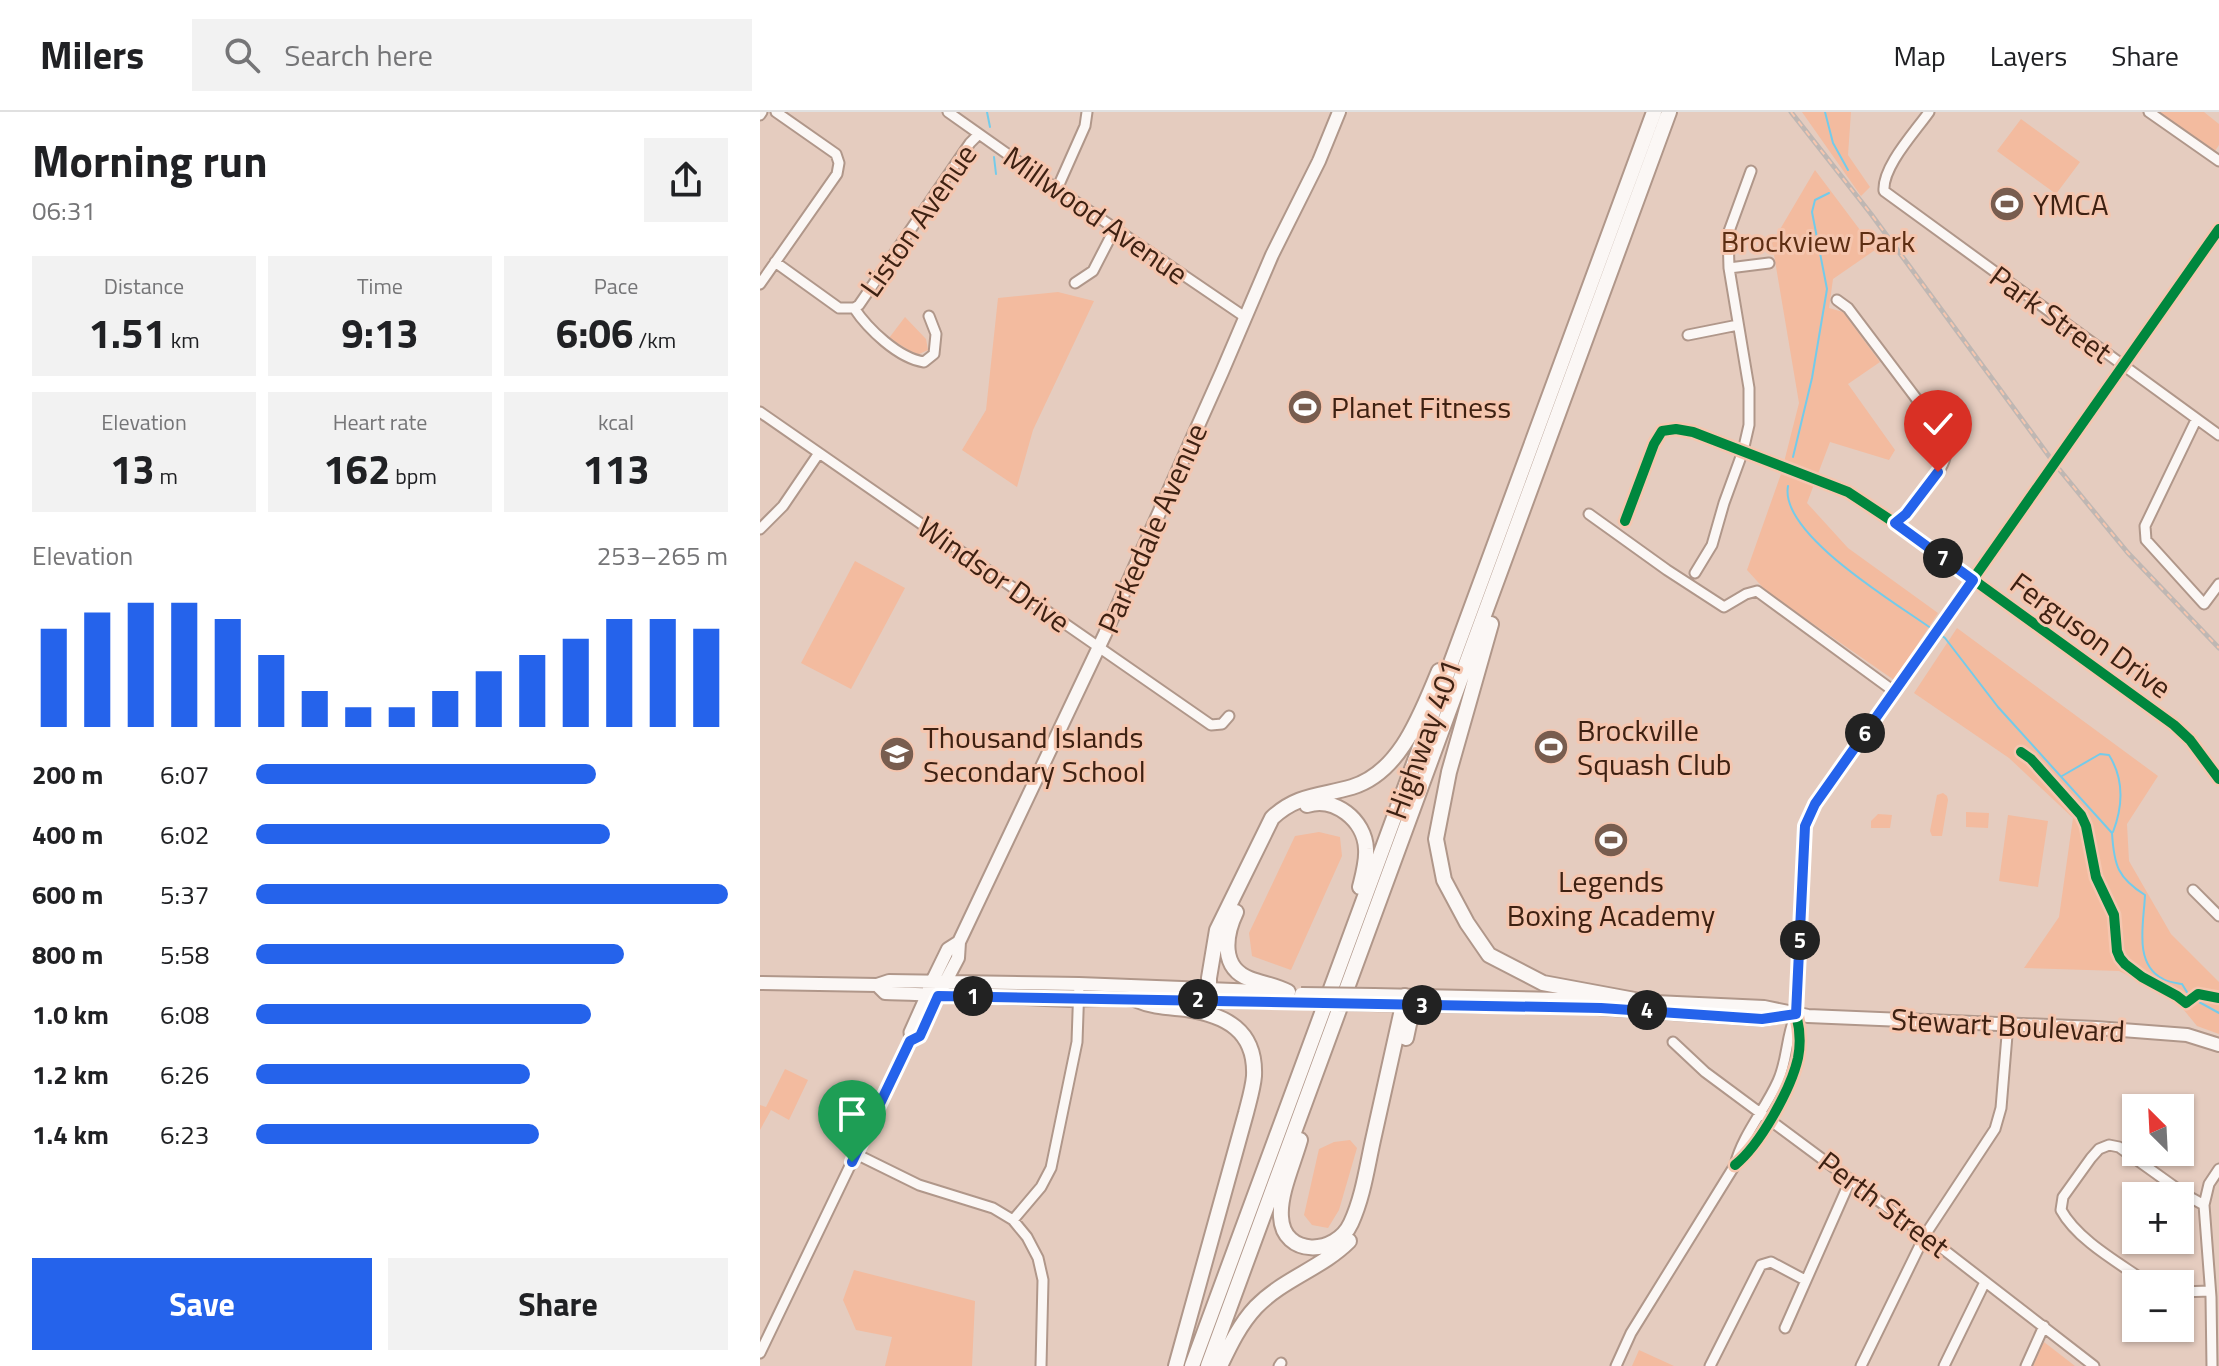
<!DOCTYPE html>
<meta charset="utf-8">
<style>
:root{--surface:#fff;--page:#f2f2f2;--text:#202124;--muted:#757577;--line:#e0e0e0;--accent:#2563eb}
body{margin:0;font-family:"Titillium Web",sans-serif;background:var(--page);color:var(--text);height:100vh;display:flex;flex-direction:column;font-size:30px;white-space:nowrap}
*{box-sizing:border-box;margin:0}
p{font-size:26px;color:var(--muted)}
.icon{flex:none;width:44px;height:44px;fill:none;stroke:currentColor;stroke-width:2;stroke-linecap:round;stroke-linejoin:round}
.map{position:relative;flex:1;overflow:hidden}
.drawer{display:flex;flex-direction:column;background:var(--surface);width:760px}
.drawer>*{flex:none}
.needle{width:52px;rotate:336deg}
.buttons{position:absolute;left:1362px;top:982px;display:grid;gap:16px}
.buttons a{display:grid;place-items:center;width:72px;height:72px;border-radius:0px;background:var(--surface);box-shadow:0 2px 6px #0004;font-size:40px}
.pin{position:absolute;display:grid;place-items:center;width:68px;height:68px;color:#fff;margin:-82px -34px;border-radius:50% 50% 50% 0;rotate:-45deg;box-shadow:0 0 8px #0007}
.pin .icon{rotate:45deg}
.km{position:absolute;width:40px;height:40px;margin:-20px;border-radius:50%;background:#222;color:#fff;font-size:22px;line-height:40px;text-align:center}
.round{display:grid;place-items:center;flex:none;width:84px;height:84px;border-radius:0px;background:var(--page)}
.overview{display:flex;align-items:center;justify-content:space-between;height:136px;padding:0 32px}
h1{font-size:44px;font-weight:700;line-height:60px}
.stats{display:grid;grid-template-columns:repeat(3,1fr);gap:12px;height:136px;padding:8px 32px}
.stats div{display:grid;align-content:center;border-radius:0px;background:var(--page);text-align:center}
.stats b{font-size:40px;font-weight:700}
.stats small{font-size:22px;font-weight:400}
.stats p{font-size:22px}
.chart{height:224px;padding:16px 32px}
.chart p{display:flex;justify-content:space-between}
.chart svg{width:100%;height:144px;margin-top:8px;stroke:var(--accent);stroke-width:6}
.button{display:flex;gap:16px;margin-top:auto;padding:16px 32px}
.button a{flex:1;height:92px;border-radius:0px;background:var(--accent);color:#fff;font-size:32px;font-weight:700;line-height:92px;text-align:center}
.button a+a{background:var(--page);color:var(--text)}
ul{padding:0 32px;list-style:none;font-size:26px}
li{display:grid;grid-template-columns:128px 96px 1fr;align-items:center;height:60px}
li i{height:20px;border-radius:10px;background:var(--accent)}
header{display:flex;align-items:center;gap:48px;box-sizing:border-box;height:112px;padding:0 40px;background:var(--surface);border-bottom:2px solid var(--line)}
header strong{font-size:38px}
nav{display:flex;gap:44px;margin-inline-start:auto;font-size:28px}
.search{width:560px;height:72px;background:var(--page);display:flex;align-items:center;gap:20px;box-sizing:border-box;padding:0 28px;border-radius:0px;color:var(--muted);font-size:30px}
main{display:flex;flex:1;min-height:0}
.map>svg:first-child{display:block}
.green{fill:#f3bb9f}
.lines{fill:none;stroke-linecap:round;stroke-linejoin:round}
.stream{stroke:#74cbea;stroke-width:2}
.minor-casing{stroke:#b0978a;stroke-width:13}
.major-casing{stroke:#b0978a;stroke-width:16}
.highway-casing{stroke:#b0978a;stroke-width:18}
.minor{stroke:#fbf7f5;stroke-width:9}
.major{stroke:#fbf7f5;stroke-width:12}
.highway{stroke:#fbf7f5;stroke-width:14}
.rail-casing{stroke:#bfb7b3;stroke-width:5}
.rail{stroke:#f5c6af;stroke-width:2;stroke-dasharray:6;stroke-linecap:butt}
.major-bridge-casing{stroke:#b0978a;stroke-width:16;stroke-linecap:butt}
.major-bridge{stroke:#fbf7f5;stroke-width:12}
.cycleway-casing{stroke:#f5c6af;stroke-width:15}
.cycleway{stroke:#00873e;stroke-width:10}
.route-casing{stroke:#fff;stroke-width:16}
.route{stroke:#2563eb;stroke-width:10}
.labels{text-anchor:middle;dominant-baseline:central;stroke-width:6;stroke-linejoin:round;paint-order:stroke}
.poi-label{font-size:30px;fill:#3e2112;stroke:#f5c6af;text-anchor:start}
.street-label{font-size:30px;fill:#3e2112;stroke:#f5c6af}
.park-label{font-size:30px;fill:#5d2e13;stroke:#f5c6af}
</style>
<header>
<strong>Milers</strong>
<div class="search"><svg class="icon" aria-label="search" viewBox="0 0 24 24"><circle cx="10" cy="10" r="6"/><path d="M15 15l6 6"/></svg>Search here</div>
<nav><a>Map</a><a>Layers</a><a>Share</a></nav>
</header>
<main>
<section class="drawer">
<div class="overview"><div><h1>Morning run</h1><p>06:31</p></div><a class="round"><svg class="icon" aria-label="share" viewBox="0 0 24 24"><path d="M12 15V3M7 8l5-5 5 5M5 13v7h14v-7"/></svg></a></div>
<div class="stats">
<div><p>Distance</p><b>1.51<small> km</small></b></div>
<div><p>Time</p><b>9:13</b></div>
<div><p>Pace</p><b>6:06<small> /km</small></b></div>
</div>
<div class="stats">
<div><p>Elevation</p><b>13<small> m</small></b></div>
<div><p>Heart rate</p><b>162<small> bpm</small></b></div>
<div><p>kcal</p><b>113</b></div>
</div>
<div class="chart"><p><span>Elevation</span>253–265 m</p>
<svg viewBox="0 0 160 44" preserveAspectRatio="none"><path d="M5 44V14M15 44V9M25 44V6M35 44V6M45 44V11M55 44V22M65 44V33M75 44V38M85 44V38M95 44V33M105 44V27M115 44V22M125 44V17M135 44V11M145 44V11M155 44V14"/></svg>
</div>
<ul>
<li><b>200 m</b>6:07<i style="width:72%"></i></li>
<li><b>400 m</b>6:02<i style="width:75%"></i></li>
<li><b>600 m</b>5:37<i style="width:100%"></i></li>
<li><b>800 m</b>5:58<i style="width:78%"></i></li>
<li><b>1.0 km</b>6:08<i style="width:71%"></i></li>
<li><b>1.2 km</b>6:26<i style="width:58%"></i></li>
<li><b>1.4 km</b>6:23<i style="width:60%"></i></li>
</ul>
<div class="button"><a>Save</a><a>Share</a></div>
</section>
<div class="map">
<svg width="1459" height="1254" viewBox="0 0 1459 1254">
<rect width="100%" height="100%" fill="#e5ccbf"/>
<path class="green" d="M1042,0H1091L1088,43L1110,75L1101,84Z
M1398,0H1444L1459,12V33L1455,39Z
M1261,7L1320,50L1296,82L1237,39Z
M1055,58L1115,138L1073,167L1069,196L1083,200L1120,250L1088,272L1135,338L1129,348L1070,330L1047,391L1088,436L1178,501L1134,568L1007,480L987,458L1021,362L1039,291L1012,131Z
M298,180L334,189L273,318L257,375L202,338L226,298L238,186Z
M145,205L166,227L168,238L157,243L129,226Z
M95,449L145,476L91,577L41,551Z
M1197,516L1398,664L1367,712L1369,749L1411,822L1459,870V922L1437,914L1414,886L1359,859L1264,856L1299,805L1313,706L1249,646L1154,581Z
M1183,681L1187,684L1188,688L1182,724H1172L1170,719L1177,683Z
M1206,700L1229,701L1228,716L1206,715Z
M1118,702L1132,703L1130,716H1111V709Z
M1248,703L1288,709L1278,775L1239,769Z
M559,720L580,725L582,744L531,858L492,844L489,821L535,724Z
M25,957L48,968L29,1008L11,998L0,1018V993L6,995Z
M590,1028L597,1036L579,1098L568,1116L552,1113L544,1103L559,1037L574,1030Z
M94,1158L215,1189L212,1254H125L132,1225L96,1218L83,1188Z
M1284,1230L1315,1254H1273Z
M879,1238L914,1254H872Z"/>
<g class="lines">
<path class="stream" d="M227,0L230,15
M1065,0L1073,31L1088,58
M234,45L236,62
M1033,345L1052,266L1067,177L1052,100L1055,88L1069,81
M1028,374C1019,422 1136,491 1172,517
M1181,523L1185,526L1238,595L1352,721C1354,754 1358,766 1385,783C1384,810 1373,852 1403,867C1408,870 1416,871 1422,872L1430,885L1459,901
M1302,664L1340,642L1349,643C1364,667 1363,694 1353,720"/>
<g class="minor-casing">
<path id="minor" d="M188,0L297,77L485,205
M1169,0C1155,20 1122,55 1124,79L1459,323
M1389,0L1459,49
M0,3L2,0
M297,77L325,14L327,0
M15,150L79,196H94L99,193L210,31L219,22
M969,156L1009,151
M315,171L333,159L350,126L359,120
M0,172L77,62L79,51L76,42L16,0
M1077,188L1088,196L1174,310C1180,321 1188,332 1185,346C1181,362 1149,400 1135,411
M94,196C108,217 138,246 164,250L174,242L176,222L169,204
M928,223L978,213
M0,300L451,613L462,612L469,604
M1436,308L1385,414L1386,428L1444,492L1459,472
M829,402L907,458L964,495L986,482L997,479L1135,580
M865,409L894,332L902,319L916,317L933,320L1088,380L1135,411L1414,613L1430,628L1459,667
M0,417L23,394L59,341
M935,461L952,433L964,391L983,339L989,313V276L969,156L968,122L991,59
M1433,778L1459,804
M150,929L160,924L178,884
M913,930L945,960L1170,1127L1334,1254
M96,1042L159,1073L233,1096L253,1108L267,1125L278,1146L283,1168L281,1254
M975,1053C1000,1033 1031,977 1038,946C1041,931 1040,917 1036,902L1045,714L1055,692L1459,117
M253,1108L281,1075L291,1056L317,930L319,872
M1389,1172C1361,1152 1318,1129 1301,1098L1303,1085L1331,1046L1339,1037L1349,1033L1359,1035L1426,1083L1444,1093
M1420,1180L1450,1179
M1025,1216L1090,1069
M0,1241L150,929L149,920L166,882
M519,1254L521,1251
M856,1254L871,1221L975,1053C983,1022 1005,998 1018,969C1028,947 1026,924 1036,902
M950,1254L1001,1153L1011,1150L1045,1168
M1101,1254L1165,1123L1235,1017L1241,996L1248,911
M1184,1254L1225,1170
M1266,1254L1284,1214
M1452,1254L1451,1185L1444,1093L1449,1072L1459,1057"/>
</g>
<g class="major-casing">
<path id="major" d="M0,871L117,873L129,869L319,872L522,880
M117,873L125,881C186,883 248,885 309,888C332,888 354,885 377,888L541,890
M169,876L188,837L199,830
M614,883L851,888
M178,884L198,846L199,830L345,522L462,260L512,143L559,49L579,0
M873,889L1004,895L1048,904L1336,916L1427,923L1459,933
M611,892L720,894
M838,896L1002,907L1027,903"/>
</g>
<g class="highway-casing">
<path id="highway" d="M731,512L689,660L676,727L684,768L707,811L729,843L783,871L880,889
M547,693C574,684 605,708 606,737C607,749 603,763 600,775
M476,800C465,823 460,856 490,867C503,872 515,873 528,880
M449,887V866L457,818L512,706C537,682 562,684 592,675C641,660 661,601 679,559
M377,888C393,895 408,895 426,897C465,903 496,918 494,964C493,976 489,989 486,1001L416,1254
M646,926L655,884
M540,1028C534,1050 519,1082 521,1105C523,1145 576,1144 591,1111C603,1085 607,1055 613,1028C624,980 634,932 645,884
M432,1254L894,0
M448,1254L909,0
M460,1254C470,1233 480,1212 496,1195C523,1167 562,1156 589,1129"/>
</g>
<use href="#minor" class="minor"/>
<use href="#major" class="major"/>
<use href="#highway" class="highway"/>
<g class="rail-casing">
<path id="rail" d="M1031,0L1111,102L1294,351L1368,441L1459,536"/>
</g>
<use href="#rail" class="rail"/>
<g class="major-bridge-casing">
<path id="major-bridge" d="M541,882L614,883
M544,890L611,892"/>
</g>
<use href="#major-bridge" class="major-bridge"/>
<g class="cycleway-casing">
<path id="cycleway" d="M865,409L894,332L902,319L916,317L933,320L1088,380L1135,411L1414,613L1430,628L1459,667
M1261,640L1271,647L1321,703L1326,714L1336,765L1354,803L1357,839L1360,846L1365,852L1382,865L1417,884L1426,891L1438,882L1459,886
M975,1053C1000,1033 1031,977 1038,946C1041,931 1040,917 1036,902L1045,714L1055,692L1459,117"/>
</g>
<use href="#cycleway" class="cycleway"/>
</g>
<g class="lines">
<g class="route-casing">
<path id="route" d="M92,1050L150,929L160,924L178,884L841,896L1002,907L1036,902L1045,714L1055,692L1213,468L1135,411L1146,402L1178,360"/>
</g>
<use href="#route" class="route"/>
</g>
<defs>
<g id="stadium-disc" transform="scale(1.8)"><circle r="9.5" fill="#785d4f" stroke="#f5c6af"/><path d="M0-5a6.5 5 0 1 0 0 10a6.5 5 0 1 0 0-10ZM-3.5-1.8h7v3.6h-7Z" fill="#fff"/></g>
<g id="school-disc" transform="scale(1.8)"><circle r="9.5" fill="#785d4f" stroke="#f5c6af"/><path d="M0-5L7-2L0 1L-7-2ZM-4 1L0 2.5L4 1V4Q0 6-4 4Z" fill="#fff"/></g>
</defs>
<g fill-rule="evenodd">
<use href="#stadium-disc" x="1247" y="92"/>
<use href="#stadium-disc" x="545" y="295"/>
<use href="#stadium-disc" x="791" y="635"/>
<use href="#school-disc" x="137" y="642"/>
<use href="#stadium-disc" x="851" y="728"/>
</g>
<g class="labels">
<g class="poi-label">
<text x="1273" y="92">YMCA</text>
<text x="571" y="295">Planet Fitness</text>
<text x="817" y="618">Brockville<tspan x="817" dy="34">Squash Club</tspan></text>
<text x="163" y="625">Thousand Islands<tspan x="163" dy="34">Secondary School</tspan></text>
<text x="851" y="769" text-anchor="middle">Legends<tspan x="851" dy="34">Boxing Academy</tspan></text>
</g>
<g class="street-label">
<text transform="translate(336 103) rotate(35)">Millwood Avenue</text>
<text transform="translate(158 108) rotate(-55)">Liston Avenue</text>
<text transform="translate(1291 202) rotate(36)">Park Street</text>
<text transform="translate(392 416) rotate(-66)">Parkedale Avenue</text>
<text transform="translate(234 462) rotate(35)">Windsor Drive</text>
<text transform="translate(1331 523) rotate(36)">Ferguson Drive</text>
<text transform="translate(663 627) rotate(-70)">Highway 401</text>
<text transform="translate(1248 913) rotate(3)">Stewart Boulevard</text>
<text transform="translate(1124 1092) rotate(37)">Perth Street</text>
</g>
<g class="park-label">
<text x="1058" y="129">Brockview Park</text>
</g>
</g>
</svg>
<div class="buttons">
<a><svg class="needle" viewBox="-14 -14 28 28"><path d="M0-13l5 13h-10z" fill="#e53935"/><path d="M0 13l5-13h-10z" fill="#757577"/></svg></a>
<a>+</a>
<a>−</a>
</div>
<div class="pin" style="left:92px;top:1050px;background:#1e9e55"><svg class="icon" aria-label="arrive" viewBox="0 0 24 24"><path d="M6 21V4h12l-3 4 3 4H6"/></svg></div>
<div class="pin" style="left:1178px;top:360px;background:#d93025"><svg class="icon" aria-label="check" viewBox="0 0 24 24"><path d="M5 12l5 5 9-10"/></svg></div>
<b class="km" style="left:213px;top:884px">1</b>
<b class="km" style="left:438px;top:887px">2</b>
<b class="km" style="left:662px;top:893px">3</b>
<b class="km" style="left:887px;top:898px">4</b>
<b class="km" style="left:1040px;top:828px">5</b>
<b class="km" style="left:1105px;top:621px">6</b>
<b class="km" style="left:1183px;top:446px">7</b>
</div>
</main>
